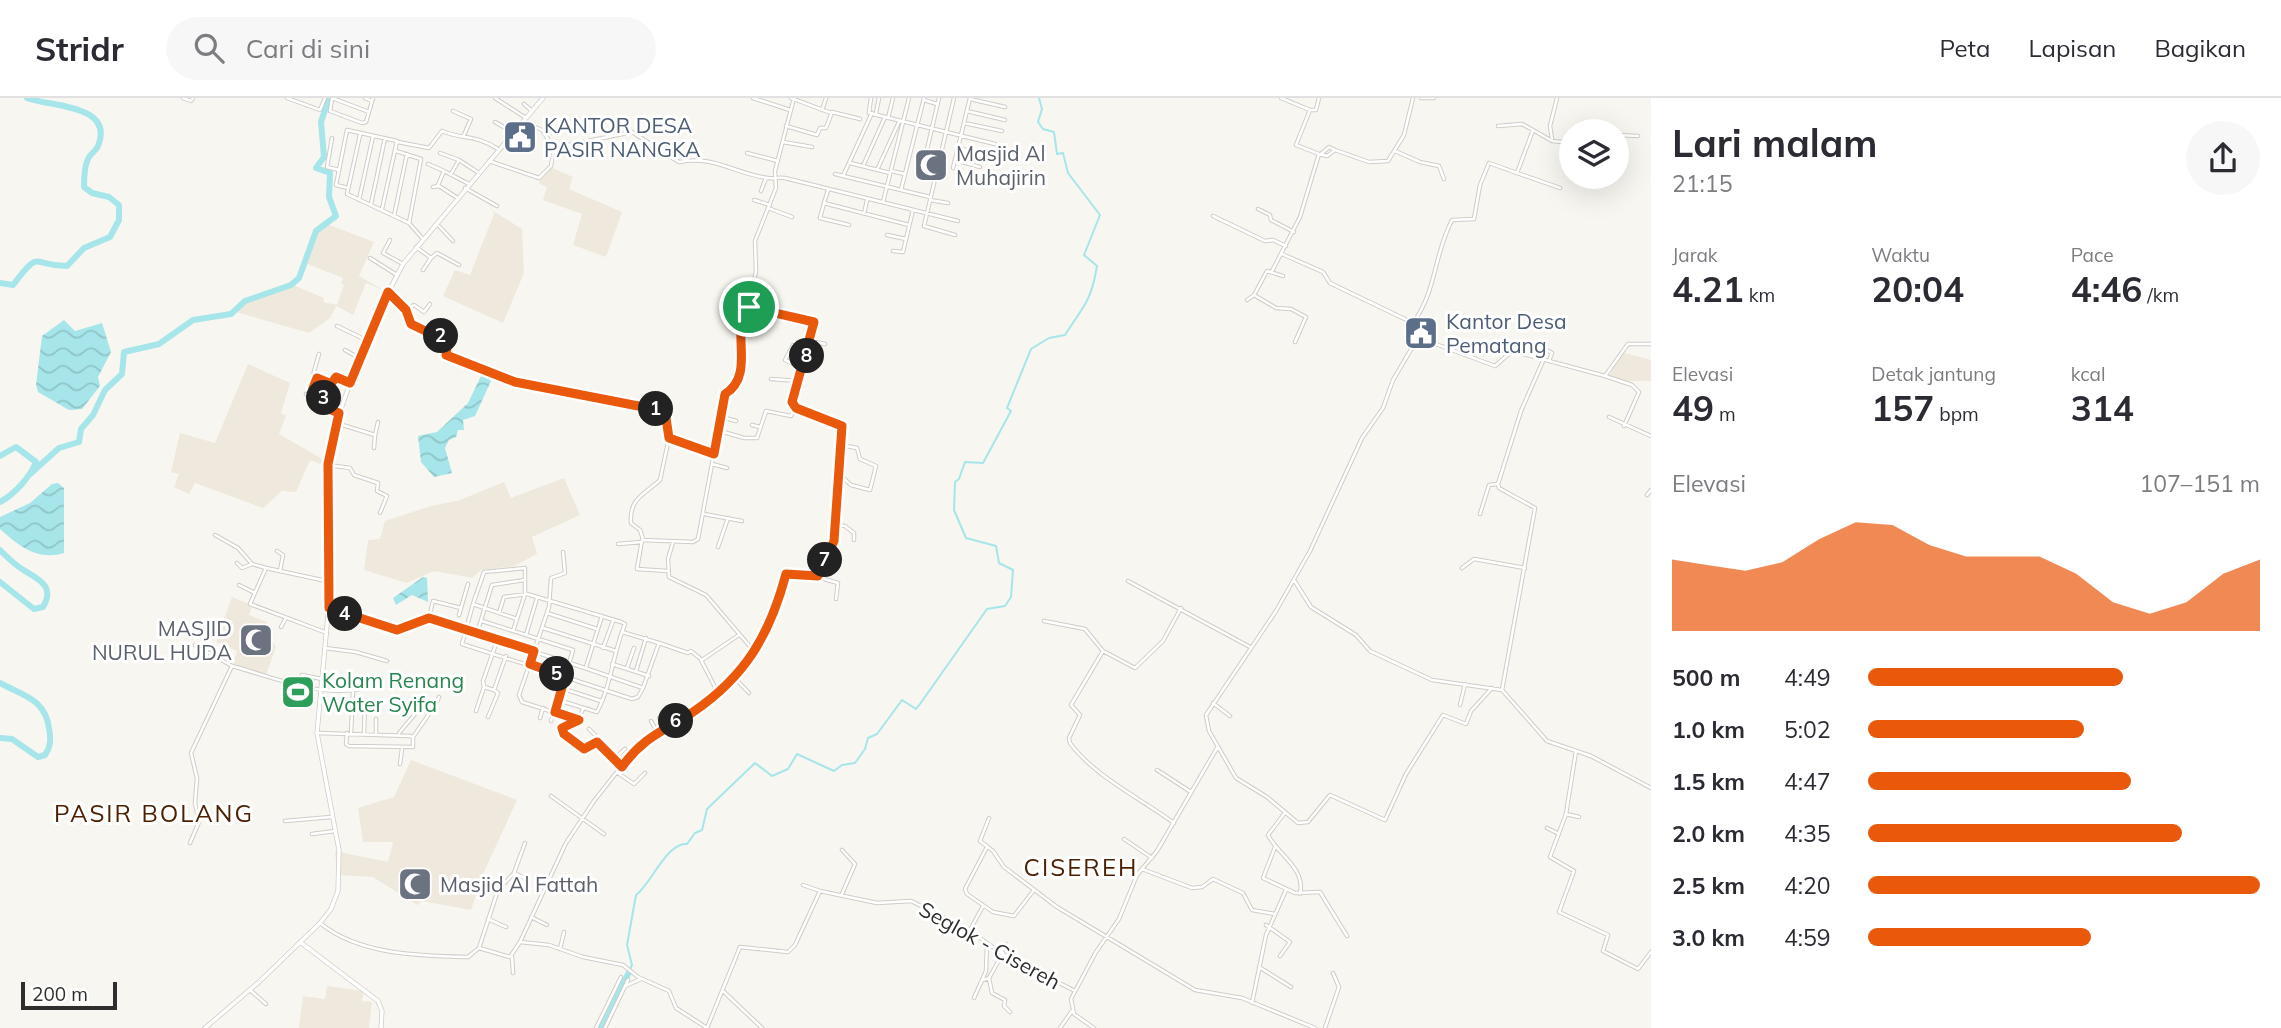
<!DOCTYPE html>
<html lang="id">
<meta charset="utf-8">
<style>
:root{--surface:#fff;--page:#f7f7f7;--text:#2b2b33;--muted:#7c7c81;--line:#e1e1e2;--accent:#ea580c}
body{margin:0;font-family:Mulish,sans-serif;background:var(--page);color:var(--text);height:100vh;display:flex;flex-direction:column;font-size:26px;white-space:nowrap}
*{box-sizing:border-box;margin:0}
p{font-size:23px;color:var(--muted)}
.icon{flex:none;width:38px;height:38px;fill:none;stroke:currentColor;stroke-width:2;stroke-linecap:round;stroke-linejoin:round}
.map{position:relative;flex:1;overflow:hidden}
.drawer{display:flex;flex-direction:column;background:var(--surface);width:630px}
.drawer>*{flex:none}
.tools{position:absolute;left:1559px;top:21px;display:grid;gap:14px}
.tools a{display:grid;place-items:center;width:70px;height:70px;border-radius:50%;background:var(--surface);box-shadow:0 7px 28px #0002;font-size:35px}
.scale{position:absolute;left:21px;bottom:18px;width:96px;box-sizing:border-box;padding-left:7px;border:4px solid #2f2e2c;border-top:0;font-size:19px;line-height:24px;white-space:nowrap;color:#2f2e2c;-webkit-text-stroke:5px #fff;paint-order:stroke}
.pin{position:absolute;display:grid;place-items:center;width:60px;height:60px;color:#fff;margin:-30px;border:4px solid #fff;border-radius:50%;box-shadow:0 2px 7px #0007}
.km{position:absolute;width:35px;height:35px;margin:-18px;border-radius:50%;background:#222;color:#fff;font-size:19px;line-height:35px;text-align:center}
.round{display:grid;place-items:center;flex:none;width:74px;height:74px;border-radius:37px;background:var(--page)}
.headline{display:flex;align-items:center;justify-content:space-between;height:119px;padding:0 21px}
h1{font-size:38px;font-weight:700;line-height:52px}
.metrics{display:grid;grid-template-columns:repeat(3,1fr);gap:10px;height:119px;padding:7px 21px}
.metrics div{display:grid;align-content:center}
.metrics b{font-size:35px;font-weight:700}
.metrics small{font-size:19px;font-weight:400}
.metrics p{font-size:19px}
.chart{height:196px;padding:14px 21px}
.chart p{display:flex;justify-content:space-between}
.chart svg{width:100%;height:126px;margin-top:7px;fill:var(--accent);opacity:.7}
ul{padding:0 21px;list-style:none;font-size:23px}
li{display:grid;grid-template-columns:112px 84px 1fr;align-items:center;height:52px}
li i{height:18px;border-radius:9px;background:var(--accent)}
header{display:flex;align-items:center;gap:42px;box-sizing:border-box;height:98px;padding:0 35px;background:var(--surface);border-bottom:2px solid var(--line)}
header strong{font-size:33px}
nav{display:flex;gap:38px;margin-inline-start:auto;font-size:24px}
.search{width:490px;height:63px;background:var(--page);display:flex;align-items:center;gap:18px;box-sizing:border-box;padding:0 24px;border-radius:38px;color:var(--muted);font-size:26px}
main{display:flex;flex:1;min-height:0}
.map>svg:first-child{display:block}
.built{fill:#eee9dc}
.water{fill:url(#water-waves)}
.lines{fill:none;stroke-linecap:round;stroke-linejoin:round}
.stream{stroke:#a6e5ea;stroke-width:2}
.river{stroke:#a6e5ea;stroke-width:6}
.street-casing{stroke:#cfcdc8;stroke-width:4.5}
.secondary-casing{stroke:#cfcdc8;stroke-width:5}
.street{stroke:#fff;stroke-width:2.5}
.secondary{stroke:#fff;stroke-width:3.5}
.route-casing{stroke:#fff;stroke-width:14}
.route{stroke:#ea580c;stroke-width:9}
.labels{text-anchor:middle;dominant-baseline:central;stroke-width:6;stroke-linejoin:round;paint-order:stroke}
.service-label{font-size:21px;fill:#4e5e75;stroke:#fff;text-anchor:start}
.worship-label{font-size:21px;fill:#5b616d;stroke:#fff;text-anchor:start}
.leisure-label{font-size:21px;fill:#27864d;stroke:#fff;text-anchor:start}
.street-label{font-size:21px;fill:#2f2e2c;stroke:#fff}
.quarter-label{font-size:24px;letter-spacing:2px;fill:#4e2003;stroke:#fff}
</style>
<header>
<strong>Stridr</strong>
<div class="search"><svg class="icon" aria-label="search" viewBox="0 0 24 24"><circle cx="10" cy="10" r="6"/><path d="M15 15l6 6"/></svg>Cari di sini</div>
<nav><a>Peta</a><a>Lapisan</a><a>Bagikan</a></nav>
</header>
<main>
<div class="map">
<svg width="1651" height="930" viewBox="0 0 1651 930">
<defs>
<pattern id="water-waves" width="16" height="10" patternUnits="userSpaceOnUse" patternTransform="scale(1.75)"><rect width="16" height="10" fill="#a6e5ea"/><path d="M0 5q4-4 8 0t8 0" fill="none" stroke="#8fc5c9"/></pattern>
</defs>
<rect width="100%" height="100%" fill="#f8f6f0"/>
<path class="built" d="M550,69L573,79L569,91L622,114L606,159L573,147L582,116L543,102L547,89L538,85Z
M463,89L487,100L493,113L522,131L524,175L503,225L443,198L455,172L470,177L494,116L487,102Z
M327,126L374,144L359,178L385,193L366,185L353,217L336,208L330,220L309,235L236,214L245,204L293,187L324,200L323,204L337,207L344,187L341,186L343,180L305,165L317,133Z
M1625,255L1651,262V283H1627L1609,278L1621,257Z
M248,266L290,285L281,315L286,318L279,336L324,362L323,367L310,362L296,394L282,393L263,410L195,385L189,396L174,389L179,376L171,374L180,335L215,345Z
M564,380L580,417L532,439L537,456L514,468L481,472L472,480L434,473L407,485L364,472L368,442L380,441L385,423L431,408L460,402L504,384L511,400Z
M232,499L252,507L249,517L267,524L266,531L271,534L270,540L276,549L266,577L233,566L237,553L216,544Z
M411,662L517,702L483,776L471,812L422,803L417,807L373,779L337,777L335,753L388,764L393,744H363L358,710L394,699Z
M327,888L364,893L362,903L372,904L369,930H299L303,898L325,901Z"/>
<path class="water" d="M64,222L75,233L102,225L111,254L98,279L100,288L82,311L69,312L38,294L36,287L42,238Z
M482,276L491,283L475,318L463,322L464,332H458L456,339L449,342L445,350L452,375L434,379L421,364L418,338L437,334L468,305Z
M52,386L58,385L64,390V455C37,463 19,448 0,431V419L30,405Z
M423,479L427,480L428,504L412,497L396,507L393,500Z"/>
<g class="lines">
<path class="stream" d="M628,876L632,867L627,847L636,797C651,786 667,744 687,746L695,735L702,732L707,711L755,665L772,678L788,671L797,656L834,673L842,667L855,665L865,651L868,640L877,636L902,602L916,611L920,606L987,511L1005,508L1011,499L1013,472L999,465L996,448L966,440L954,412L955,384L959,381L965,364L983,365L1011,313L1007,310L1031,251L1049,240L1065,237C1084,207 1091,204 1097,168L1084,157L1100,117L1068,75L1063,55L1057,56L1054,34L1043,31L1038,24L1042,11L1039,0"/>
<path class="river" d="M0,185L13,187C41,150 31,168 67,168L84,150L110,139L119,122V107L109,99L92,95L84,89C84,80 84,69 88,61C90,56 96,53 98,48C115,6 50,9 27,0
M0,358L16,349L36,364C30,379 15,396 0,404
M28,378L59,350L79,344L81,331L93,317L105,292L122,276L124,254L159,246L193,222L231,216L245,203L291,187L299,180L316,133L336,118L329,99L330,75L316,70L324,59L321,24L329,0
M0,452C7,459 14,466 22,471C37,481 56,487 43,509L34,511L0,484
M0,585C24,598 45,601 49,630C51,641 51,648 45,657L38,659L12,641L0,640
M601,930L628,876"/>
<g class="street-casing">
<path id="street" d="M183,0L191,3L193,0
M287,0L320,12L325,0
M332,0L369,14L373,0
M365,0L372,3
M495,0L526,20
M753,0L790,12
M791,0L831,15
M794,0L775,73L776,90L755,143L756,173L749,209L814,224L792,304L795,309
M871,0L869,15L995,46
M939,0L925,60L939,63
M954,0L924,128L955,137
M1281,0L1310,12
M1421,0H1434
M332,1L330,13L362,25L366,24L369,14
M970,1L1005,9
M924,2L937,6
M524,6L532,13
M822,12L826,0
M1310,12H1316L1319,0
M453,13L471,21L464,37
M967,13L1005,22
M876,15L879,0
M888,20L893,0
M495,24L514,35
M523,24L542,32L554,50
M964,25L1002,33
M786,28L817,37L820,30H826L832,14L860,21
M1498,28L1522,26L1533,32
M360,37L347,96L409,125L423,141
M1617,37L1638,38
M332,40L327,69L339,72L336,87L348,90
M1552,41L1550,28L1557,0
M398,44L429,50L442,33C464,42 475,36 498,51
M783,44L812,49
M958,50L991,58
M396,53L421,61L409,125
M1395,53L1420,64L1439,68L1444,81
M440,55L459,62L451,76
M747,55L778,63
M1319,56L1327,58L1335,52L1369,64L1388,63L1404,37L1413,0
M1321,56L1329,49L1335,52
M925,60L923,71L936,75
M459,62L479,75
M955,62L980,69
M489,63L539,80L551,68L554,50L632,34L679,64C716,57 734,76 768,80C774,81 779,79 785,80L958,123
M850,65L890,75
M428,66L444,73
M863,68L885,19
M953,70L970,0
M339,72L347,32L397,43L382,111
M877,72L899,24
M891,73L905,76
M1517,75L1560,90
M835,76L930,99
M843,78L872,15
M438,87L444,73L469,86
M433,89L439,88L456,99
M465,90L497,108
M901,92L924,0
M761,93L766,80
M359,102L373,38
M754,102L770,107
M930,102L948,105
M883,104L909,0
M824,105L828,92
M371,106L385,40
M768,110L792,119
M1258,111L1270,117L1271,122L1294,134
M864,116L867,102
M394,118L407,56
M1213,118L1265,143L1273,142L1286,148
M437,126L453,143
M849,127L820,120L824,105L909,127
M887,137L906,141
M390,142L383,155L403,166
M416,149L431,160L437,155L459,167
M893,153L903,154L913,112
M1282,156L1323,174L1330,185L1415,226L1416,243L1393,282L1383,310L1362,340L1310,453L1276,513L1206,617L1209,633L1236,680L1267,699L1298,725L1308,724L1330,697L1385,722L1406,676L1443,617L1466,626L1471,613L1492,590
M370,160L397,177
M423,172L431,160
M1272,173L1300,119L1319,56L1296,47L1310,12
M389,194L406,212L411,226L448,244L445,257L496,279L664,315L669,340L660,382C645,396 629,400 631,425L640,432L643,441
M1254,197L1276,210L1291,211L1306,219L1295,244
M1247,202L1254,197L1267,173L1283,178
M406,212L414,207L424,214L430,206
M1413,225C1437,192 1433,159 1452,122L1474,121L1480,87L1489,65L1517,75L1533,32L1552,43L1572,45
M337,228L366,242
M811,243L825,246
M1416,243L1425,242L1495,268L1512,253L1605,278L1628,246H1651
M1545,251L1552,255L1549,263
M345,252L359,260
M319,256L313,277L317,280L313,291L325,296
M803,270L785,262L793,247L808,252
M1605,278L1632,287L1639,294L1624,328
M318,281L331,286
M771,281L800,283
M306,296L321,308
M339,315L321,308L335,280L350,285
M722,319L736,323
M1609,319L1651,338
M336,325L375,337L374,350
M752,327L760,329
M720,333L744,340H757L766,313L791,318L795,309
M375,337L378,324
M669,340L714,356
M712,366L727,370
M328,367L350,370L354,377L378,385L377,393L387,398L380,415
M840,377L851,387L870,392L876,368L860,361L857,350L841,347
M1647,397L1651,392
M704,416L742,423
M1480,416L1489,387L1497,386
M836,427L845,428L854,435V442
M215,437L238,450L252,466
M673,444L668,461L669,479L706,497L753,552
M618,446L642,444
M718,449L728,420
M277,453L283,457L280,473
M563,454L565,475L551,480L549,509L519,597L522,604L578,622
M237,465L242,470L252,466L266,470
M1462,470L1474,461L1525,470
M668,473L637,471L642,442L693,444L698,441L725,296C750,281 740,249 740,222L743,213L749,209
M817,479L838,485L836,501
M1294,482L1311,509L1356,537L1370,553L1432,582L1502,592L1547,643L1591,658L1651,690
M1128,483L1250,549
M239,487L255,495
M473,506L484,474L525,470V496L513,533
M329,510L397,532L429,520L585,570L640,589L643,590L659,545L622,534C613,559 610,590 597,614L558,602
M499,515L504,499L527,496L621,524L625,526L622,534
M547,515L597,531
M459,517L468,486
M429,520L433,503L461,510
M482,523L573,552L565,579L462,546L473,506L517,521
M1044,523L1085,531L1103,553L1135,570L1163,543L1181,510
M281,529L286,520
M543,530L616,553
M327,535L250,506L266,470L331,484
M477,535L492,487L525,482
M526,537L537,500
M659,545L688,555L691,553L702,562L739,537
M195,547L232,568
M325,550L356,554L387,563
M603,550L613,523
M1103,553L1071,607L1080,617L1069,640L1070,645C1094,678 1140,700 1174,725
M701,562L717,593
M612,566L649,578
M586,569L602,518
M627,570L634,550
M636,573L646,540
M302,577L322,581
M734,579L749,595
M484,589L483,583L497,543
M561,590L601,603
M1502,592L1535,410L1499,390L1498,386L1521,313L1543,263
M1213,605L1230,618
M1460,607L1465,586
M421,609H435L439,599
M583,611L578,622L562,630L564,636L584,651L597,644L622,669
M476,613L484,589L494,592L506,558
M488,619L498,595L494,592
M540,620L543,610
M659,620L673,610L680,621
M551,623L565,579L632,601L638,599L643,590
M651,623L657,634
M589,631L596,638L597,644
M317,635L410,638L413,639V649L349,648L346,646L347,635
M351,635L353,593
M399,635L421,609L429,616L413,639
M364,636L365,604
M376,636V621
M1576,653L1566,716L1550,759L1574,773L1559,814L1608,837L1603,853L1638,871L1651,854
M614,661L625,651
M400,666L402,651
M1157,672L1191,694
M618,675L634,686L645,675
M551,698L604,736
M1284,716L1268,737C1278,757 1306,770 1300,796
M1566,716L1579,719
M989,720L980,743L993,753L1004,769L1057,809L1195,892L1242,900L1315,930
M285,723L331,719
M1547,730L1559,736
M312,736L335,733
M1124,741L1152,760
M190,745L199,724L195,705L197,680L191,655L232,568C277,580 328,604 375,587
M987,749L965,791L967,796L993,814L1014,818L1034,792
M1275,749L1263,780L1295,795L1320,794L1347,838
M1142,771L1192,790L1202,789L1213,781L1243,795L1252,812L1275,816
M514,775L525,780
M546,785L564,792
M803,787L820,793
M842,796L855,766L842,752
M531,819L547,827
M488,821L506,829
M320,825C359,857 420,858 468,859L479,850L510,859L520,844L549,847L583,859L623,867L638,879L669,893L676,910L707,930
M1266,827L1290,844L1280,858
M970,832L983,808
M520,844L566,745L594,703L639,646L695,612L734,579L770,528L786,476L818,478L835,436L843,329L795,309
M479,850L498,792L514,775L525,745
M560,851L564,834
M1001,855L1006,846
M512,859L513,875
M1259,869L1291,889
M989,880L1003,855
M983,882L989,880L992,895L1005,902L1004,908L1010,914
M625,888L641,881
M250,892L266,906
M724,894L762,930
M974,900L986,873L987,845
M1252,905L1266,837L1286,792
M596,930L621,879
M605,930L628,882
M707,930L740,849L788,854L795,847L820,793L877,805L911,803L966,830L1001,855L1075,893
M1060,930L1072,913
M1094,930L1074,916L1071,901L1096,854L1119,821L1137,777L1157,753L1217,650
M1325,930L1339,889L1333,875"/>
</g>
<g class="secondary-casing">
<path id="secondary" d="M300,844L378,903L382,913L381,930
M205,930L259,884L320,825L331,811L338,793L339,752L317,635L331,484L328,367L336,325L350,285L378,214L403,166L543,0"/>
</g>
<use href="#street" class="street"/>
<use href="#secondary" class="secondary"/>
</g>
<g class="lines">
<g class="route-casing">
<path id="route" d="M388,194L406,212L411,226L448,244L446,257L515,284L659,312L666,320L669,340L714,356L725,296C753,279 735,242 743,213L749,209L814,224L792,304L796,310L842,328L834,443L818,478L786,476C770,536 746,578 693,614C664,633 643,639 622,669L597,644L584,651L564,636L562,630L579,622L555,614L565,579L530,566L534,553L429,520L397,532L329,510L328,366L339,315L321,308L325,296L313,290L317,280L331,286L336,279L350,285Z"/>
</g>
<use href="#route" class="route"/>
</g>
<defs>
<g id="civic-square" transform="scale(1.75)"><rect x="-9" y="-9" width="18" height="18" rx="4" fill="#5c6f8a" stroke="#fff"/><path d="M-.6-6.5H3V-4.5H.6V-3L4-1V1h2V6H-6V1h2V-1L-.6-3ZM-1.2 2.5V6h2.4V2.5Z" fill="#fff"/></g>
<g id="mosque-square" transform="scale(1.75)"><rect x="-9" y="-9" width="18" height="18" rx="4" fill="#6b7280" stroke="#fff"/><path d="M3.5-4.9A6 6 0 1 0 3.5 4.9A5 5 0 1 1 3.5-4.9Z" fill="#fff"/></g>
<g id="stadium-square" transform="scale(1.75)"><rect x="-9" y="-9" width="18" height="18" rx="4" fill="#2e9e5b" stroke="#fff"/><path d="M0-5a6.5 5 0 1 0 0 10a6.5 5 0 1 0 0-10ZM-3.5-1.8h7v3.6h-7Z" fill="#fff"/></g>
</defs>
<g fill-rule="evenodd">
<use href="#civic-square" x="520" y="39"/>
<use href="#mosque-square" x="931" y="67"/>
<use href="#civic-square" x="1421" y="235"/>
<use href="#mosque-square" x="256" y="542"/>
<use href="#stadium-square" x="298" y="594"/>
<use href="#mosque-square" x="415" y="786"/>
</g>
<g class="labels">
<g class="service-label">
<text x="544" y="27">KANTOR DESA<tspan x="544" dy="24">PASIR NANGKA</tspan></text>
<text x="1446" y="223">Kantor Desa<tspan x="1446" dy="24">Pematang</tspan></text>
</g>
<g class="worship-label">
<text x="956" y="55">Masjid Al<tspan x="956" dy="24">Muhajirin</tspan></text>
<text x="232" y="530" text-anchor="end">MASJID<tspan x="232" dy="24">NURUL HUDA</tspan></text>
<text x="440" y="786">Masjid Al Fattah</text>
</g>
<g class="leisure-label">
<text x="322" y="582">Kolam Renang<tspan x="322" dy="24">Water Syifa</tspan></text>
</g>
<g class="street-label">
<text transform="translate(990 847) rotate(29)">Seglok - Cisereh</text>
</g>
<g class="quarter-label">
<text x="154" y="715">PASIR BOLANG</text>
<text x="1081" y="769">CISEREH</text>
</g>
</g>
</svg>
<div class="tools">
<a><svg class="icon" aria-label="layers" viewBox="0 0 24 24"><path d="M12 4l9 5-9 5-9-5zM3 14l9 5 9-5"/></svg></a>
</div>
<div class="scale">200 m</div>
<div class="pin" style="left:749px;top:209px;background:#1e9e55"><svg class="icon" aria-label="arrive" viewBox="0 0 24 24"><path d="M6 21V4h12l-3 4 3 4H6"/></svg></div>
<b class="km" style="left:656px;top:311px">1</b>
<b class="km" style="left:441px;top:238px">2</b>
<b class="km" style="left:324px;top:300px">3</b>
<b class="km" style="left:345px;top:516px">4</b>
<b class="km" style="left:557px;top:576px">5</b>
<b class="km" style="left:676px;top:623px">6</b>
<b class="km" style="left:825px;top:462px">7</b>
<b class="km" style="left:807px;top:258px">8</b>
</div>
<section class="drawer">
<div class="headline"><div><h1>Lari malam</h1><p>21:15</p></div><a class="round"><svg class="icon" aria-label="share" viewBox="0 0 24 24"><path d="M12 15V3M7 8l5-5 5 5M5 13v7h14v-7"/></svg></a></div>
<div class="metrics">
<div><p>Jarak</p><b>4.21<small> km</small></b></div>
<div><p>Waktu</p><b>20:04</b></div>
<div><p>Pace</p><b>4:46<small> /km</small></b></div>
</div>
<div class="metrics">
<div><p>Elevasi</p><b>49<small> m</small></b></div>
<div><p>Detak jantung</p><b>157<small> bpm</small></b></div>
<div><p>kcal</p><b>314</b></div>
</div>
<div class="chart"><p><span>Elevasi</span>107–151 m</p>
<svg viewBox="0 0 160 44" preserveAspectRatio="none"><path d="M0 44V19L10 21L20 23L30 20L40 12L50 6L60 7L70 14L80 18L90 18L100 18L110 24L120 34L130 38L140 34L150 24L160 19V44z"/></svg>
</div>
<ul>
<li><b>500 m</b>4:49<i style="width:65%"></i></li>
<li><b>1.0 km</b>5:02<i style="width:55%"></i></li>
<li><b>1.5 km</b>4:47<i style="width:67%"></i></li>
<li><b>2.0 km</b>4:35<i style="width:80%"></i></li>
<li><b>2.5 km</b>4:20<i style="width:100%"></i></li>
<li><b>3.0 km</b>4:59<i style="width:57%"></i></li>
</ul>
</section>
</main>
